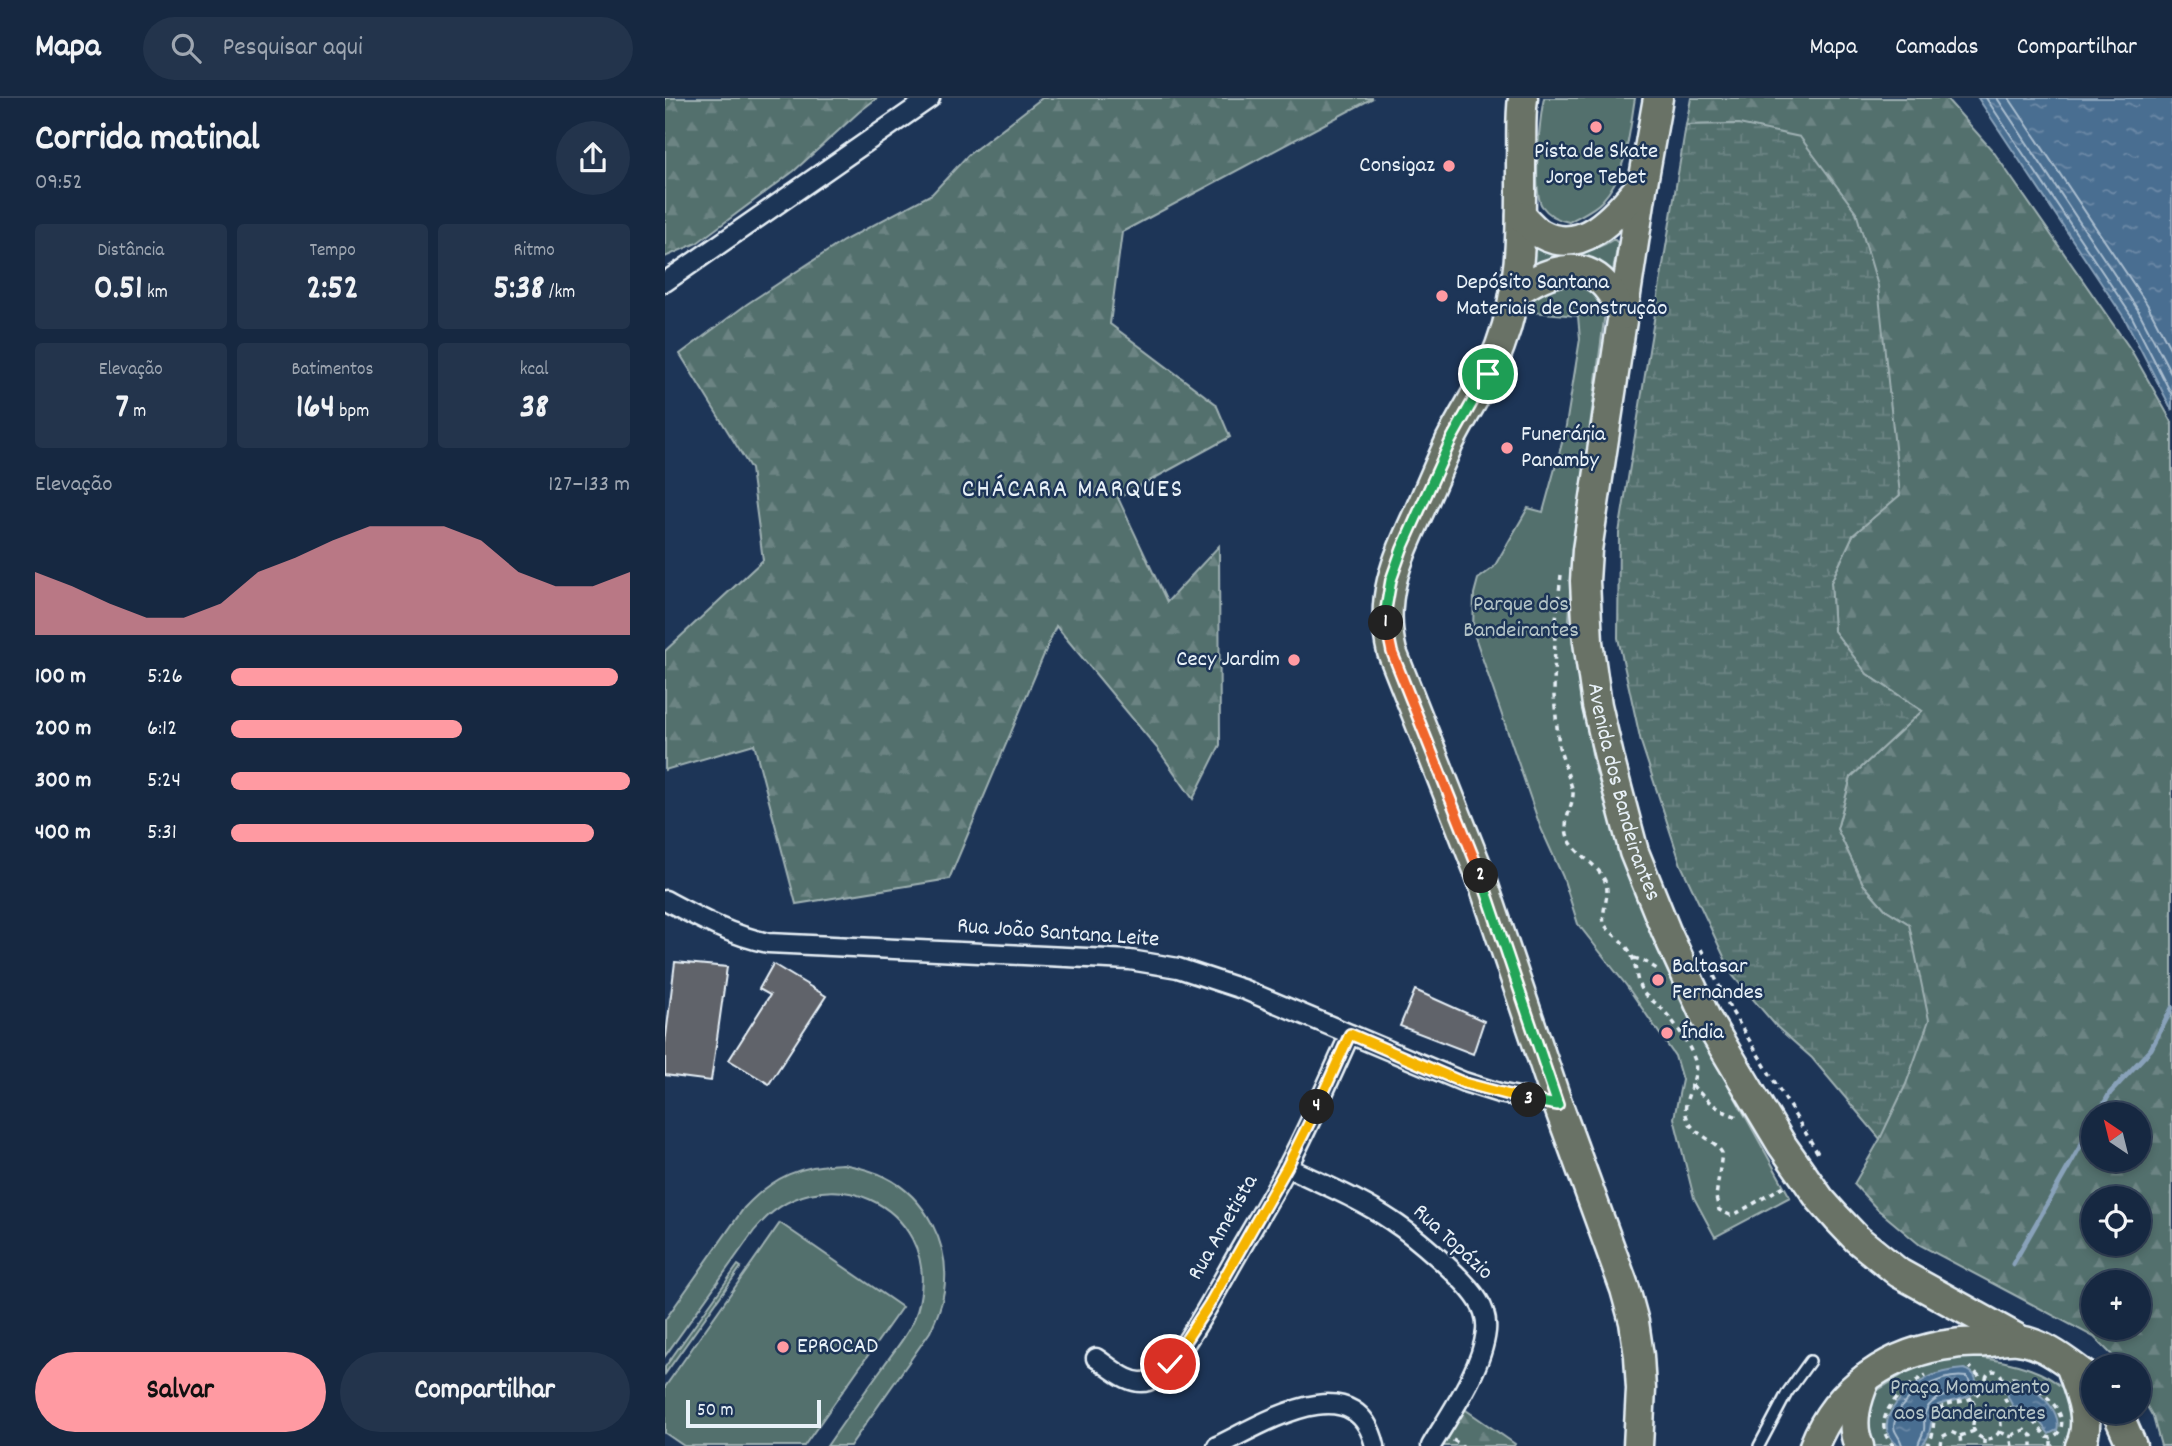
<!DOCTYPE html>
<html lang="pt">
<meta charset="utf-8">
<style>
:root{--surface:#162841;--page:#23344c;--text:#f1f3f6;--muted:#9ea6b1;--line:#35445a;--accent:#ff9aa2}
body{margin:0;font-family:Dekko,sans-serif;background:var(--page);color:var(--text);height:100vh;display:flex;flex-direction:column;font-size:26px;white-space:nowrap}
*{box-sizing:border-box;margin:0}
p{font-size:23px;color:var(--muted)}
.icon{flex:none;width:38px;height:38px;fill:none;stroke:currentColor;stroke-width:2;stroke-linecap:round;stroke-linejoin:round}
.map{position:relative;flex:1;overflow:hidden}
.drawer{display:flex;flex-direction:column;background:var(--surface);width:665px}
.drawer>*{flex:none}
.needle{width:46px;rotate:325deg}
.controls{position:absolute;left:1416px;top:1004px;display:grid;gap:14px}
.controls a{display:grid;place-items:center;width:70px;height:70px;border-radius:50%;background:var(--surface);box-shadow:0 4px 10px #0003,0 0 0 2px var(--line);font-size:35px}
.scale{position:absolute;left:21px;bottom:18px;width:135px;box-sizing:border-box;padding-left:7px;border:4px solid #e8f1f8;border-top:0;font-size:19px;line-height:24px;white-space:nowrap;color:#e8f1f8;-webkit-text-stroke:5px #1d3557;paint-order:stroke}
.pin{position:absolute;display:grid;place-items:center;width:60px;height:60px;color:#fff;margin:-30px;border:4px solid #fff;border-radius:50%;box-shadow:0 2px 7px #0007}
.km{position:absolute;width:35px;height:35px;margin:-18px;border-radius:50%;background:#222;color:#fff;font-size:19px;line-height:35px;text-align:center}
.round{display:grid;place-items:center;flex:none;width:74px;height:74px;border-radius:37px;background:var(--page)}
.head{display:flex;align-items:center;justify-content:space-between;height:119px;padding:0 35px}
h1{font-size:38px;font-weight:700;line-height:52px}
.stats{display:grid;grid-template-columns:repeat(3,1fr);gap:10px;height:119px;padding:7px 35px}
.stats div{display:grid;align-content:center;border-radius:7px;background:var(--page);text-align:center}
.stats b{font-size:35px;font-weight:700}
.stats small{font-size:19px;font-weight:400}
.stats p{font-size:19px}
.chart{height:196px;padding:14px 35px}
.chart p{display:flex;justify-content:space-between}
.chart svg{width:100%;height:126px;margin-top:7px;fill:var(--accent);opacity:.7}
.primary-button{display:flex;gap:14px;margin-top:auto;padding:14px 35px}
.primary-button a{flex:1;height:80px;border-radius:42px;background:var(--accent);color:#111;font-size:28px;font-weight:700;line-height:80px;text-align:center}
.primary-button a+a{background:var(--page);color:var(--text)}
ul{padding:0 35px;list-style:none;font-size:23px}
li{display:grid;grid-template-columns:112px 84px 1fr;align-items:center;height:52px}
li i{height:18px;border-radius:9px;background:var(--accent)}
header{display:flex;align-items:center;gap:42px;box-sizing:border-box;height:98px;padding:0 35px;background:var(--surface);border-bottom:2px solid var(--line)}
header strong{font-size:33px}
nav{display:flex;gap:38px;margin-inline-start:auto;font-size:24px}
.search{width:490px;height:63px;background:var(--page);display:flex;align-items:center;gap:18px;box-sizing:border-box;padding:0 24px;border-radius:38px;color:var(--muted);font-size:26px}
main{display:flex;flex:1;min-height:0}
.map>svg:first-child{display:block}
.forest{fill:url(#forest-firs);stroke:#9eb0b2;stroke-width:2;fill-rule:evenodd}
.wetland{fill:url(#wetland-marsh);stroke:#9eb0b2;stroke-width:2}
.park{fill:#536f6d;stroke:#9eb0b2;stroke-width:2}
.water{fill:url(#water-ripples);stroke:#89a2ba;stroke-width:2}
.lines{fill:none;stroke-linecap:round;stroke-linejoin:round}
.shore{stroke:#a9bdcf;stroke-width:2}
.stream{stroke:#89a2ba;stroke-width:5}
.building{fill:#61646b;stroke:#e8f1f8;stroke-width:2}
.service-casing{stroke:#e8f1f8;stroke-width:14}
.minor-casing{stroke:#e8f1f8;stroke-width:23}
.primary-casing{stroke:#e8f1f8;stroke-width:33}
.path{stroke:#e8f1f8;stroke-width:3.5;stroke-dasharray:5 5;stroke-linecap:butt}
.service{stroke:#1d3557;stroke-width:9}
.minor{stroke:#1d3557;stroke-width:18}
.primary{stroke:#697266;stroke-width:28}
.split-1-casing{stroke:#fff;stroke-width:14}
.split-2-casing{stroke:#fff;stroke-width:14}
.split-3-casing{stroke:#fff;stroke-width:14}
.split-4-casing{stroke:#fff;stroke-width:14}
.split-5-casing{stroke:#fff;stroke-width:14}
.split-1{stroke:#22a559;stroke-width:9}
.split-2{stroke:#f0652b;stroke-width:9}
.split-3{stroke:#22a559;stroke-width:9}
.split-4{stroke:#f5b400;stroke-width:9}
.split-5{stroke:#f5b400;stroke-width:9}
.poi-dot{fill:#ff9aa2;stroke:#1d3557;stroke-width:2.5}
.labels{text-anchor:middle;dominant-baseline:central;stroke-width:5;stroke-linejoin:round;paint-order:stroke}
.poi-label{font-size:23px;fill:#e8f1f8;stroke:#1d3557;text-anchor:start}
.park-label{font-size:23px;fill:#b4c4c7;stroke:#1d3557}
.street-label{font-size:23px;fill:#e8f1f8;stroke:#1d3557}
.quarter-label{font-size:26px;letter-spacing:2px;fill:#e8f1f8;stroke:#1d3557}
</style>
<header>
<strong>Mapa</strong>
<div class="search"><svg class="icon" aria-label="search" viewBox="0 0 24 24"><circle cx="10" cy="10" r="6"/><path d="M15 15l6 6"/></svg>Pesquisar aqui</div>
<nav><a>Mapa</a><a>Camadas</a><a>Compartilhar</a></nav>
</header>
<main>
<section class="drawer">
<div class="head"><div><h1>Corrida matinal</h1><p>09:52</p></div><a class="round"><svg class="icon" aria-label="share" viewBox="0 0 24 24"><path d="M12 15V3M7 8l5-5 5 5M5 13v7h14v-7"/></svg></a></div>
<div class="stats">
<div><p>Distância</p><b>0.51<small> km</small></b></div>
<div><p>Tempo</p><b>2:52</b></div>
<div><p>Ritmo</p><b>5:38<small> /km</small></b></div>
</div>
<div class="stats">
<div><p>Elevação</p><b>7<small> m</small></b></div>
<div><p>Batimentos</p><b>164<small> bpm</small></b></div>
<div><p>kcal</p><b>38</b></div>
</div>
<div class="chart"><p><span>Elevação</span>127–133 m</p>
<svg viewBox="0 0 160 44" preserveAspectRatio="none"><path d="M0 44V22L10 27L20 33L30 38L40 38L50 33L60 22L70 17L80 11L90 6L100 6L110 6L120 11L130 22L140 27L150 27L160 22V44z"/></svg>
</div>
<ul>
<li><b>100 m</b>5:26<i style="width:97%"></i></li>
<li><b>200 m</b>6:12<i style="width:58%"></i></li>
<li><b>300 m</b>5:24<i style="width:100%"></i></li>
<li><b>400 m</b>5:31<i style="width:91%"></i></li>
</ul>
<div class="primary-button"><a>Salvar</a><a>Compartilhar</a></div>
</section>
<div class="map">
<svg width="1507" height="1348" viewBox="0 0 1507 1348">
<defs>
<pattern id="forest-firs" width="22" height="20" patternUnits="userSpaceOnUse" patternTransform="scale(1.75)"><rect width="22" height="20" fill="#536f6d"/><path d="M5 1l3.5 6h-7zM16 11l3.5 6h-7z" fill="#6c8483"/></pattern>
<pattern id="wetland-marsh" width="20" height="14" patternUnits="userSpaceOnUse" patternTransform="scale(1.75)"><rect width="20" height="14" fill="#536f6d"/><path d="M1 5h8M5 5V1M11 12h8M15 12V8" fill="none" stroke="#6c8483"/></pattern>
<pattern id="water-ripples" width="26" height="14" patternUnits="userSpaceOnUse" patternTransform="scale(1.75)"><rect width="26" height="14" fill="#4a6e91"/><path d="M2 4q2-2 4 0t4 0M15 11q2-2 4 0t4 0" fill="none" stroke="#6d8aa7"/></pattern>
</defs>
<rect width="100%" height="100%" fill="#1d3557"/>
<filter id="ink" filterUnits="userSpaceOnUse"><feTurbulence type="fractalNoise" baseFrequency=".0143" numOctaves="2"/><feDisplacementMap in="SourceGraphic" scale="14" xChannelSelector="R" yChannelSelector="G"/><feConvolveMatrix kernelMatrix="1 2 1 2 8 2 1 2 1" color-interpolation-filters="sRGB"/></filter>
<g filter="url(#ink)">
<path class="forest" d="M0,0H212L194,14L129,73L32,145L0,159Z
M377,0H708L457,134L445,226L551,306L565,339L453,400L502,504L554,448L555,647L528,701L492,650L391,528L284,781L131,806L89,646L0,672V553L98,462L86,371L15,256L82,206L178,143L267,96L303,57Z
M1026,0H1281L1328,53L1466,252L1507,324V1348H1496L1488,1319L1474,1294V1269H1459L1429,1239L1255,1147L1212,1111L1189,1086L1215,1041L1244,826L1220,811L1198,786L1172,731L1186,679L1257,613L1202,576L1169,533L1166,484L1188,437L1234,397L1074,26L1021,27ZM1428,1017H1474V1062H1428ZM1428,1101H1474V1146H1428ZM1428,1185H1474V1230H1428Z
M798,1310L850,1346L849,1348H774Z"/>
<path class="wetland" d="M1074,26L1135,39L1191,114L1213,188L1235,397L1188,437L1166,484L1169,533L1202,576L1257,613L1186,679L1172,731L1198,786L1220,811L1244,826L1264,922L1241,986L1215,1041L1147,960L1112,929L1068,878L1016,767L976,644L953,540L954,435L1021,27Z"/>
<path class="park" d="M879,0H970C964,35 962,76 937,103C929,112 914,118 904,124C893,122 884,118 877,108C867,94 875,19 879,0Z
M949,141L953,145L948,173L867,170L865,160L870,147C893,160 927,156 949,141Z
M917,184L941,207L909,448L904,522L929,668L962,771L1030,927L1125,1099L1050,1139L1029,1100L1009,1020L1017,982L1010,958L961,887L913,826L898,779L875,728L808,533L809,496L813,481L829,469L863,410L878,414L900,334L915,241L913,218L857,213C867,187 893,187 917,184Z
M178,1066C193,1069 207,1072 220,1079C261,1099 286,1148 279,1193C277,1208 271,1221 265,1234L185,1348H162C180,1322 198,1296 217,1270C231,1250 249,1230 254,1206C277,1106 154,1051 89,1133L0,1258V1222L79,1110C109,1078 135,1067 178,1066Z
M115,1125L237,1209L139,1348H19L0,1335V1289Z
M73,1167L76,1169L0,1276V1269Z
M1303,1258C1337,1262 1399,1271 1410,1311C1413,1321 1406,1337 1404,1348H1204L1198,1316L1210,1294L1250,1269L1279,1260Z"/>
<path class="water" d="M1313,0H1507V312L1460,221Z
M1299,1271C1312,1274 1314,1285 1308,1296L1299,1300L1273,1307C1262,1320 1270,1336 1256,1348C1249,1348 1240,1348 1234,1347C1230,1346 1228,1343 1226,1340C1210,1318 1244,1290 1262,1280C1273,1274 1286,1272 1299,1271Z
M1348,1284C1367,1285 1398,1312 1392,1332L1384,1336L1368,1315L1348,1308C1342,1299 1339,1291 1348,1284Z"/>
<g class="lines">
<path class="shore" d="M1321,0L1466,217L1507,297
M1332,0L1473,212L1507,277
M1344,0L1482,206L1507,254
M1237,1348C1236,1338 1226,1334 1230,1323C1237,1296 1276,1275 1302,1279L1305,1284L1303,1291C1287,1299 1267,1295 1260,1315C1258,1321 1260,1326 1259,1332C1257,1339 1254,1342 1253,1348"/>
<path class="stream" d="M1433,1017L1445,995L1486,951L1507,910
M1348,1166L1428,1026"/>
</g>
<path class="building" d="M10,864L62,869L46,983L0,977V946Z
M108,866L161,898L104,986L64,962L105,897L94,891Z
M750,892L819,923L808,956L735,928Z"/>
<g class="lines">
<g class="service-casing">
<path id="service" d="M1094,1348L1122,1295L1145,1263"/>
</g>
<g class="minor-casing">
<path id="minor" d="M0,184L265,0
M0,802C34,820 65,837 103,845L465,862L513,870L580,892L799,984L834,995L893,1007
M622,1069C657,1086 695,1101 727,1123C750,1138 799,1180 813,1202C819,1211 822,1222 821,1233C817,1271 785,1316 766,1348
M431,1260C445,1269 465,1289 483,1283C510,1274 548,1199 563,1173C583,1137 605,1102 624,1066C646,1024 665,980 685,936
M552,1348C596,1327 691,1265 710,1348"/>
</g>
<g class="primary-casing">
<g id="primary">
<path d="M858,0C855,21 857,43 856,64C856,129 858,187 835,248C822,282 801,311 785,343C774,367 764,392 753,416C731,464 714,501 727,554L816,779L893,1007L960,1191L969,1224L974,1258L976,1291L973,1348"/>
<path id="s1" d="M993,0L978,85L922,452L920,483L923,544L932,607L946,667L969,754L1001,833L1041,920L1117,1047L1155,1101L1172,1120L1192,1141L1234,1175L1355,1242"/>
<path d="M856,118C863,124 869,132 876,136C919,160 954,113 978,85"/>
<path d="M851,194C880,174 918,157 944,192C950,200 953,209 958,217"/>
<path d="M1405,1267C1414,1292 1428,1322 1415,1348"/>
<path d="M1452,1314L1467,1348"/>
<path d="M1149,1348C1172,1289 1227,1253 1289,1246C1300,1244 1311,1245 1321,1244C1332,1244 1343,1241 1353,1242C1381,1245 1406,1268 1428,1283"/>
<path d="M1194,1348C1184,1325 1192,1301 1201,1280"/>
</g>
</g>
<path class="path" d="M896,477L890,530L889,598L894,649L908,693C909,707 898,720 902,736C907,756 932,764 940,783C946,797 936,811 939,826C947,837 962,845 967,858C972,869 970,882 977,893C983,901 991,904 997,911C1009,923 1023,944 1029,960C1037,982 1013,1002 1023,1022C1030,1038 1049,1040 1057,1055L1051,1099L1054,1112L1065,1117L1074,1114L1119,1088
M1036,851L1066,912L1154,1057
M969,860L979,863L992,871
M1027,987C1041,1002 1053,1013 1073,1019
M1321 1281a8 8 0 1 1 16 0a8 8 0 1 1-16 0Z
M1347,1280C1370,1281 1418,1324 1386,1340L1382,1339L1362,1315L1345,1310C1338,1300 1335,1288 1347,1280Z
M1307,1302L1314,1316
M1308 1327a14 14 0 1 1 28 0a14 14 0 1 1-28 0Z
M1334,1320L1345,1310
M1335,1334L1347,1339
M1295,1338L1309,1333
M1319,1341V1348
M788,1342L798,1348
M1229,1348C1201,1322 1237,1290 1261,1277
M1261,1348C1273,1336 1264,1322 1274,1312C1285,1300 1303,1308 1314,1294V1278L1305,1269
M1276,1348L1277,1339L1286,1334L1295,1338L1296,1348
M1347,1348L1346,1343L1349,1336L1359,1332L1367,1338V1348
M1386,1348V1340"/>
<use href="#service" class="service"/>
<use href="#minor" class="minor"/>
<use href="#primary" class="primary"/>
</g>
</g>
<g class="lines" filter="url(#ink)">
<g class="split-1-casing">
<path id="split-1" d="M721,525V511L726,482L737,451L786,342L823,276"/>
</g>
<g class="split-2-casing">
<path id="split-2" d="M721,525L727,554L816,778"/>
</g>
<g class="split-3-casing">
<path id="split-3" d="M816,778L893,1007L864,1002"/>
</g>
<g class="split-4-casing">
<path id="split-4" d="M652,1009L685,936L799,985L864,1002"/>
</g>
<g class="split-5-casing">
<path id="split-5" d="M505,1266L545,1205L622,1069L652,1009"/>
</g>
<use href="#split-1" class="split-1"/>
<use href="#split-2" class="split-2"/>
<use href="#split-3" class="split-3"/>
<use href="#split-4" class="split-4"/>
<use href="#split-5" class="split-5"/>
</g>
<g class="poi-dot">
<circle cx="931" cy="29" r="7"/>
<circle cx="784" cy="68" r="7"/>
<circle cx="777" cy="198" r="7"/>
<circle cx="842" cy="350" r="7"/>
<circle cx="629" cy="562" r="7"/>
<circle cx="993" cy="882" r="7"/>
<circle cx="1002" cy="935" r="7"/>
<circle cx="118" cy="1249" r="7"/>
</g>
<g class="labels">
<g class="poi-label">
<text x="931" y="54" text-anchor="middle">Pista de Skate<tspan x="931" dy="26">Jorge Tebet</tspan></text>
<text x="770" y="68" text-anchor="end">Consigaz</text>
<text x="791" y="185">Depósito Santana<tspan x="791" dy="26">Materiais de Construção</tspan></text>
<text x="856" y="337">Funerária<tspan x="856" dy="26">Panamby</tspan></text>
<text x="615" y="562" text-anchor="end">Cecy Jardim</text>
<text x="1007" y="869">Baltasar<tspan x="1007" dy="26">Fernandes</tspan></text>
<text x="1016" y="935">Índia</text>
<text x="132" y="1249">EPROCAD</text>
</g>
<g class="park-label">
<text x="856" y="507">Parque dos<tspan x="856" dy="26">Bandeirantes</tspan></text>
<text x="1305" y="1290">Praça Momumento<tspan x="1305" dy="26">aos Bandeirantes</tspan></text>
</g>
<g class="street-label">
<text stroke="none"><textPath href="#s1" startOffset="704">Avenida dos Bandeirantes</textPath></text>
<text transform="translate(393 836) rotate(4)">Rua João Santana Leite</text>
<text transform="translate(559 1130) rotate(-60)">Rua Ametista</text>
<text transform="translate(787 1145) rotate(43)">Rua Topázio</text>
</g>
<g class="quarter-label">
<text x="408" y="392">CHÁCARA MARQUES</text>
</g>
</g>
</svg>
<div class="controls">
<a><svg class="needle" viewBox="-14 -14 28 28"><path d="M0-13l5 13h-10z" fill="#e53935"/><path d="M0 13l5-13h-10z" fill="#9ea6b1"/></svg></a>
<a><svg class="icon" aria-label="locate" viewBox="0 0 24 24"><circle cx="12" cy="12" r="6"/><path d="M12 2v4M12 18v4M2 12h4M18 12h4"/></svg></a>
<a>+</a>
<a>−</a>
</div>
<div class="scale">50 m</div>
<div class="pin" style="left:823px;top:276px;background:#1e9e55"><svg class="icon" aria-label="arrive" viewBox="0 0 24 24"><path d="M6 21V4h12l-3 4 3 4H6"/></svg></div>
<div class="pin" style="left:505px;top:1266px;background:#d93025"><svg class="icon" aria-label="check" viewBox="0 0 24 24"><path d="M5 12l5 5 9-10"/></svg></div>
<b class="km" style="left:721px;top:525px">1</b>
<b class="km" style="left:816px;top:778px">2</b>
<b class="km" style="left:864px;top:1002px">3</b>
<b class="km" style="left:652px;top:1009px">4</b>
</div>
</main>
